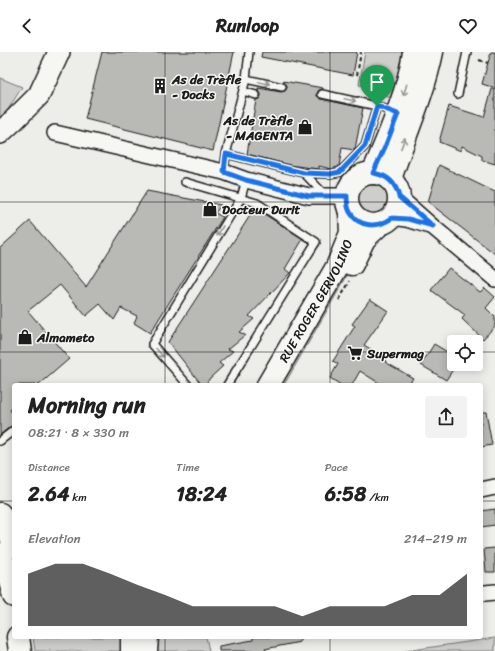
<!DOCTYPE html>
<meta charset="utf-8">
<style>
:root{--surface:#fff;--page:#f2f2f2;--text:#222;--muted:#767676;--accent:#1c1c1c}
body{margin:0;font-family:Sriracha,sans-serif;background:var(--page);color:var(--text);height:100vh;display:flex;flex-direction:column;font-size:15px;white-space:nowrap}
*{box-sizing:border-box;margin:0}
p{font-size:13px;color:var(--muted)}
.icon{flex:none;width:22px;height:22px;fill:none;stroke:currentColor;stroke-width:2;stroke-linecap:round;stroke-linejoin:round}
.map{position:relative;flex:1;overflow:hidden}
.drawer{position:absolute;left:12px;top:331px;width:471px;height:256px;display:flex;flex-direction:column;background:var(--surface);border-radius:4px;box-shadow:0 2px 10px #0003}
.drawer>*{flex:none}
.fabs{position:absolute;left:447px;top:283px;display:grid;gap:8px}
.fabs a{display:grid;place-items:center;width:36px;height:36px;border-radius:4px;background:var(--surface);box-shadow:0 2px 10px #0003;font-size:20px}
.pin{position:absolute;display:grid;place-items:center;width:34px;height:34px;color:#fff;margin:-41px -17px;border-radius:50% 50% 50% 0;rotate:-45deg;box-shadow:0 0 4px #0007}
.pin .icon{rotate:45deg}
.round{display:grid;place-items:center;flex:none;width:42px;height:42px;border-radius:4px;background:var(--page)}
.overview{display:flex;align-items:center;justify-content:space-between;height:68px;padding:0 16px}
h1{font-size:22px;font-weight:700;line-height:30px}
.metrics{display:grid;grid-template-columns:repeat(3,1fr);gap:6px;height:68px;padding:4px 16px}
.metrics div{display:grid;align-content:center}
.metrics b{font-size:20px;font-weight:700}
.metrics small{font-size:11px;font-weight:400}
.metrics p{font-size:11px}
.chart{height:112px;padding:8px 16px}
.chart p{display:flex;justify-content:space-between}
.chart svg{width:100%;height:72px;margin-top:4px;fill:var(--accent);opacity:.7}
header{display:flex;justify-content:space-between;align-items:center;height:52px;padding:0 16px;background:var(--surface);font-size:18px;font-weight:700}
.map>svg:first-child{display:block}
.green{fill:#cececb;stroke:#757574}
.building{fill:#b9b9b6;stroke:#1c1c1c}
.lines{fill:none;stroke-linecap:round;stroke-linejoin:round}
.lane-casing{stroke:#1c1c1c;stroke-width:10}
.street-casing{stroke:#1c1c1c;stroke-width:18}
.secondary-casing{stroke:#1c1c1c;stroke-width:24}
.primary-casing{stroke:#1c1c1c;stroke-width:25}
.path{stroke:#1c1c1c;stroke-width:2;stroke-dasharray:4 3;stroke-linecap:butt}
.lane{stroke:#f6f6f2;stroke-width:7}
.street{stroke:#f6f6f2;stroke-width:15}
.secondary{stroke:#f6f6f2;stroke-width:21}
.primary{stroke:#f6f6f2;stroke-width:22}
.oneway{stroke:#949492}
.route-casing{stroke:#fff;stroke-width:8}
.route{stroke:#1a73e8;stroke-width:5}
.grid{fill:none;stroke:#1c1c1c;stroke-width:1;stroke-opacity:0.55}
.labels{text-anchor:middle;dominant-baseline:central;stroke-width:3;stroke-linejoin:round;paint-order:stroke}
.poi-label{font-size:13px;font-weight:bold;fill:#1c1c1c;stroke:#f6f6f2;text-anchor:start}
.street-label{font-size:13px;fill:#1c1c1c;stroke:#f6f6f2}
</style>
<header><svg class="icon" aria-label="back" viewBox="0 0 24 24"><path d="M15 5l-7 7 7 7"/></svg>Runloop<svg class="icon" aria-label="heart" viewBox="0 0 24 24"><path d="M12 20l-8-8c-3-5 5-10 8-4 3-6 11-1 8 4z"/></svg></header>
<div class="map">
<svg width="495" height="599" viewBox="0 0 495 599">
<rect width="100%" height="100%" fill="#edede9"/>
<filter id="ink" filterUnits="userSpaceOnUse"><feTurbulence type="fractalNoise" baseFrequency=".025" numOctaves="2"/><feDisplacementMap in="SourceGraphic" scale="8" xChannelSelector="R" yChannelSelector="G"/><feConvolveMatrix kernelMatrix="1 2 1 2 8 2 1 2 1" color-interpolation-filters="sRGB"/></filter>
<g filter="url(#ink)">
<path class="green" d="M365,0H403L392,46L374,41V35L359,33Z
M0,26L22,35L4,64L0,67Z
M365,122L394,132L397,138L414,158L392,165L364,186L347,224L284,333H268L337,215L347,144C350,133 355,127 365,122Z
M33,585H206L209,599H35Z
M495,586V599H405Z"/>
<path class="building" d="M102,0H234L213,99L85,67Z
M262,0H357L353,23L261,5Z
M491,0H495V36L482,32Z
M283,29L323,36V37L319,38L317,41V44L321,47L363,56L355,97L354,98L342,96L339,114L338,115L331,117L319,114V117L311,116L290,113L247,102L256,48L259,47L261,44V42L258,38V36L281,40L285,39L287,36V33L283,30Z
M492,37H495V112L482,108V104L462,94L461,99L439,90L449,54L484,65Z
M439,113L495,140V202L428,150Z
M147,139L221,153L215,161L223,165L150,281L134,271L137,264L121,256L114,268L100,252L86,264L60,233L28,259L69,307L39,333H14V354L10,358L14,363V373L11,374L0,383V196L30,169L86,235Z
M255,156L303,187L285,217L290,221L249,264L254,267L239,280L245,283L228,297L233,299L219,311L223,314L210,326L205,333H202L168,290Z
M449,216L480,240L485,236L495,245L486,256L495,265V274L483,287L462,267L465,263L431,238Z
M370,247L388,259L364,293L372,298L371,300L386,309L385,310L413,326L408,333H382L360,319L352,333H341L330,326L338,312L333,309L355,274L352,272Z
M434,292L454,304V316L446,328L421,313Z
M481,360H486L492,393L481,395Z
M495,457V473L481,475V459Z
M495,496V520H486L484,497Z
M253,585H300V590L265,597L266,599H219V594L253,588Z"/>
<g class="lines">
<g class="lane-casing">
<path id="lane" d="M246,27L282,35
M243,39L256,43
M322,42L377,54L395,61
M458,42L467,0
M226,102L304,121L329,122L340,120L365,94L377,54
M224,120L226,102L246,27L249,0
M304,121L325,143
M185,130L257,151L316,190L227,333
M188,333L152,292L241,146L246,128
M0,389L14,378"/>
</g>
<g class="street-casing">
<path id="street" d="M55,81L224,120L246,128L309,144H347
M392,165L407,167L433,175L399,145
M433,175L495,227
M481,438L495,435
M481,541H485L495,540"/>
</g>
<g class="secondary-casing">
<path id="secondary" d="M0,81L13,69L39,43L59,0"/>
</g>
<g class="primary-casing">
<g id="primary">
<path d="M373,121C385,94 396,68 405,39C409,26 412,14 414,0"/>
<circle cx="373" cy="147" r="26"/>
<path d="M390,127C404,85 423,44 432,0"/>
<path d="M352,212L364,187L380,172"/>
<path id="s1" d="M268,333L337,215L351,181L350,160"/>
<path d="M0,462L6,470L14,494"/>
<path d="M0,502L8,522L14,544"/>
<path d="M18,585L20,599"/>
<path d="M132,585V599"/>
<path d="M146,599L147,585"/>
</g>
</g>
<path class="path" d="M479,8L488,11
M357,23L361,0
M339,248L350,229"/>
<use href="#lane" class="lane"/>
<use href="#street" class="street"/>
<use href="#secondary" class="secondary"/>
<use href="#primary" class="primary"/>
</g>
<defs><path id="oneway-shaft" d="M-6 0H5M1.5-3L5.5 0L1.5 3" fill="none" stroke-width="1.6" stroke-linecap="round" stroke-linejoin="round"/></defs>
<g class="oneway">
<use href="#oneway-shaft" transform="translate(264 31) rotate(12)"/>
<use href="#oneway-shaft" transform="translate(405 38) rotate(107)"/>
<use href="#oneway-shaft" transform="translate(350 48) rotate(12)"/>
<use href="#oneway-shaft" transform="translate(403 91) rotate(-69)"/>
<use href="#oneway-shaft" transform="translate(220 179) rotate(121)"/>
<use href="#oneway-shaft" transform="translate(160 301) rotate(48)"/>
</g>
</g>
<g class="lines" filter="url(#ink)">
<g class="route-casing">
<path id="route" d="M377,54L398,62L385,95L373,121C387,123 396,131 399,145L433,174L408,167L392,166C378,176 359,176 350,160C347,155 347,149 347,144H309L246,128L224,120L226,102L304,121L330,122L340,120L365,94Z"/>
</g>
<use href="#route" class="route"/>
</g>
<path class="grid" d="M165,0V333M330,0V333M0,150H495M0,300H454M476,300H495M0,449H14M481,449H495M165,585V599M330,585V599"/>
<defs>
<g id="building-bare" transform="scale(1.2)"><path d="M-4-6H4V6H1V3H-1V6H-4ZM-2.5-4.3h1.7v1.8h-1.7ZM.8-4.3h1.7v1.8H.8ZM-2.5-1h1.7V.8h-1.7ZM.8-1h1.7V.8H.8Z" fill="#1c1c1c" stroke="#f6f6f2" stroke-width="2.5" paint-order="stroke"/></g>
<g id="shop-bare" transform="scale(1.2)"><path d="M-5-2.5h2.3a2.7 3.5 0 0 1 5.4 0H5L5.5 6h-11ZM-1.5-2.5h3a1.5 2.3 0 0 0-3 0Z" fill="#1c1c1c" stroke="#f6f6f2" stroke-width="2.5" paint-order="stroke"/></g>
<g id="supermarket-bare" transform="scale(1.2)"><path d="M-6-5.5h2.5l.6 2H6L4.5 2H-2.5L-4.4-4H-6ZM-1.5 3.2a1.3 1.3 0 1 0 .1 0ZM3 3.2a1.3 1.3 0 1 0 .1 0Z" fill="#1c1c1c" stroke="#f6f6f2" stroke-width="2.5" paint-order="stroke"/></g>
</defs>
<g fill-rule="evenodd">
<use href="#building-bare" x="160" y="34"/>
<use href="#shop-bare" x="305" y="75"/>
<use href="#shop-bare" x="210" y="157"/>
<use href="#shop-bare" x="25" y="285"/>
<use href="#supermarket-bare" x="355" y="301"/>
</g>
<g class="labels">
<g class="poi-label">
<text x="172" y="27">As de Trèfle<tspan x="172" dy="15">- Docks</tspan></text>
<text x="293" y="68" text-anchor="end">As de Trèfle<tspan x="293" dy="15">- MAGENTA</tspan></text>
<text x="222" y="157">Docteur Durit</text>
<text x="37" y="285">Almameto</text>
<text x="367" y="301">Supermag</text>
</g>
<g class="street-label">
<text stroke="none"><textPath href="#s1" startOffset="97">RUE ROGER GERVOLINO</textPath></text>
</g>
</g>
</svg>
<div class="fabs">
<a><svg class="icon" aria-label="locate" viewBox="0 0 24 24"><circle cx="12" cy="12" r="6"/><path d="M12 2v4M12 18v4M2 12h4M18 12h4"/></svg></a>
</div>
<div class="pin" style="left:377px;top:54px;background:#1e9e55"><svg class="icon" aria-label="arrive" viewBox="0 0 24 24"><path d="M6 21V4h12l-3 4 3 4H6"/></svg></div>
<section class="drawer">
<div class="overview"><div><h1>Morning run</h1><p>08:21 · 8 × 330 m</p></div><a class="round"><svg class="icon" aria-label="share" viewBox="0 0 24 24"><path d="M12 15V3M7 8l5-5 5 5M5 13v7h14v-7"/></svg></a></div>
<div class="metrics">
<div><p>Distance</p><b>2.64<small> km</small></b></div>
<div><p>Time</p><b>18:24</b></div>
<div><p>Pace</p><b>6:58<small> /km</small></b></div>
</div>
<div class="chart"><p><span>Elevation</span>214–219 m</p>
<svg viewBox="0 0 160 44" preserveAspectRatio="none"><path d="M0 44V12L10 6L20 6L30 12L40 19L50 25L60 32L70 32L80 32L90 32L100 38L110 32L120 32L130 32L140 25L150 25L160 12V44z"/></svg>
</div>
</section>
</div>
